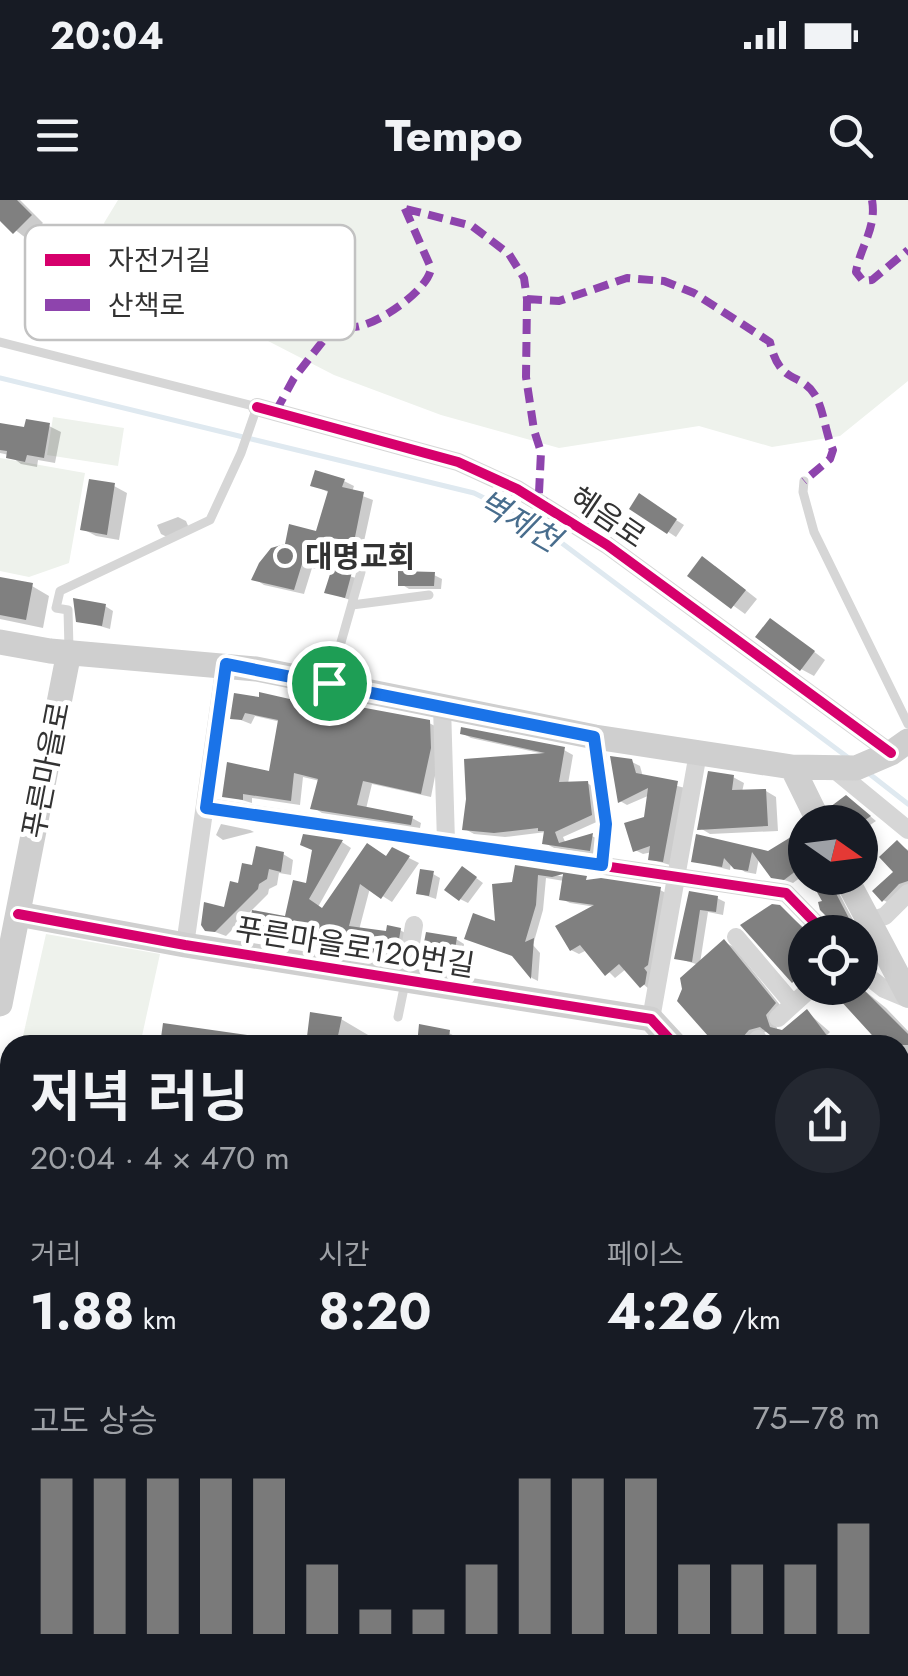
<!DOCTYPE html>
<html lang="ko">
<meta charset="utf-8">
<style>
:root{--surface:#171b24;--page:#242831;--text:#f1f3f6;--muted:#9ea1a6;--accent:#7a7a7a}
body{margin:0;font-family:Jost,"Noto Sans KR",sans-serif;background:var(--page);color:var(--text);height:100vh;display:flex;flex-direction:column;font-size:38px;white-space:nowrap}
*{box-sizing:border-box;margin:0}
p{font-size:32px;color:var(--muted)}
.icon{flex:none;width:55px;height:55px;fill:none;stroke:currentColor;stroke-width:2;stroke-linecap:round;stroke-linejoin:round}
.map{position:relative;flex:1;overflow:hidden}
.drawer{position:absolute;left:0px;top:835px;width:910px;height:642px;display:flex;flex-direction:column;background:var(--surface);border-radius:30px 30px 0 0;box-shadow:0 5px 15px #0003}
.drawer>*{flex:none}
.needle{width:65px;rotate:104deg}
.tools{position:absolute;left:788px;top:605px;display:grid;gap:20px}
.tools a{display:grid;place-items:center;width:90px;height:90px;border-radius:50%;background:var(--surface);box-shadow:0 5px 15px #0003;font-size:50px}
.pin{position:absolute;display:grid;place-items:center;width:85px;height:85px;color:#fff;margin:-42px;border:5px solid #fff;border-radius:50%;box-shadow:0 2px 10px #0007}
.round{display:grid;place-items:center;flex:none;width:105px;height:105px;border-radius:52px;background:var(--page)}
.headline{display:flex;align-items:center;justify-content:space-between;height:170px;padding:0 30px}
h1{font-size:55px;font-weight:700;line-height:75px}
.figures{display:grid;grid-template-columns:repeat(3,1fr);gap:15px;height:170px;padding:10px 30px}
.figures div{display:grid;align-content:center}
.figures b{font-size:50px;font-weight:700}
.figures small{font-size:28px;font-weight:400}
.figures p{font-size:28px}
.chart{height:280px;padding:20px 30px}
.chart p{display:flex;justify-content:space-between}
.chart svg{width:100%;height:180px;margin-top:10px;stroke:var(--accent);stroke-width:6}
.status{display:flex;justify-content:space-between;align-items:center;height:70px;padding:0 50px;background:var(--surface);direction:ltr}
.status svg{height:28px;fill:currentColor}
header{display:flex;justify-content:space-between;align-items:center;height:130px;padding:0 30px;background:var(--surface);font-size:45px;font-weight:700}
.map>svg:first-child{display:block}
.green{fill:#eef2ec}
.shadow{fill:#0003}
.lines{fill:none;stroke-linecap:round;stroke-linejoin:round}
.stream{stroke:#dfe9f0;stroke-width:5}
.building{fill:#808080}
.lane{stroke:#d6d6d6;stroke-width:9}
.street{stroke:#d6d6d6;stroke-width:18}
.secondary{stroke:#cfcfcf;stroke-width:25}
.quiet{stroke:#8e44ad;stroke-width:8;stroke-dasharray:15 8;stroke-linecap:butt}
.cycleway-casing{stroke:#fff;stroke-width:16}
.cycleway{stroke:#d6006c;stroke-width:10}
.route-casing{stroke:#fff;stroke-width:20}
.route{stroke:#1a73e8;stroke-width:12}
.poi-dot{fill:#7a7a7a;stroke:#fff;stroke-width:4}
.labels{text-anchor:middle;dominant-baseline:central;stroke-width:10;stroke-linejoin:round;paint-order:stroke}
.street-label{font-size:30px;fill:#323232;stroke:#fff}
.poi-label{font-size:30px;font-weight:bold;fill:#323232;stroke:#fff;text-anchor:start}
.water-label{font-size:32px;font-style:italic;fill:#486d8d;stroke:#fff}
.key{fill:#fff;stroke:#c2c2c2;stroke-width:2.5}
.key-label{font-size:28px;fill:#323232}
</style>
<div class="status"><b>20:04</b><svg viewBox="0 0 49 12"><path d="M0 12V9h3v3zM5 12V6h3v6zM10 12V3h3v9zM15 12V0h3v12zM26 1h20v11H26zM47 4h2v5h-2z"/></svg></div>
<header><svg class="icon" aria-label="menu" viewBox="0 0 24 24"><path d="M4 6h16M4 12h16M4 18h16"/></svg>Tempo<svg class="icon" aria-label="search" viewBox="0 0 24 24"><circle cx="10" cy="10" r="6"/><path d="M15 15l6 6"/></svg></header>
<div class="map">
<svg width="908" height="1476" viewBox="0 0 908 1476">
<rect width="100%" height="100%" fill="#fff"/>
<path class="green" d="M118,0H908V181L840,236L772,247L699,226L559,248L441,215L334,175L212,112L119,49L104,23Z
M53,217L124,228L118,266L47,255Z
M0,258L85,273L69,363L29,377L0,371Z
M46,734L160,754L140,845H21Z
M900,1260L908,1263V1476H0V1321L10,1302V1468H900Z"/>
<path class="shadow" d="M0,0H20L43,23L27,39L0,18Z
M0,226L26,230L49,226L61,232L55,263L38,260L37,267L21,264L9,255L0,253Z
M344,281L354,286L352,292L373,300L363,346L338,341L330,370L359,379L353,401L327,392L333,372L312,368L304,394L264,385L255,379L318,334L330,293L313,285Z
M114,286L127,293L119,340L96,336L83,329Z
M640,297L684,325L676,337L632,308Z
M178,317L186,321L189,328L169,338L161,334L157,325Z
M715,366L757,399L745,414L691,375Z
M434,375L442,379L441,389H409L401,384Z
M0,379L32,386L49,396L43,428L0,419Z
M105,406L113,411L110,429L79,420Z
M783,428L825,460L814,476L801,469Z
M236,496L429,523L439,528V555L431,597L372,584L366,609L412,618L421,623L420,628L322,613L313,607L320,581L303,577L300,605L252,598V603L225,595L271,574L281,522L255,516L251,524L233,517Z
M462,533L564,550L573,555L568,584L587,583L597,589L601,620L563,637L566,644L592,636L601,641L599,655L554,648L545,643L546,632L505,637L474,634L465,629L544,554L471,538Z
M632,562L640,566L643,577L685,588L670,665L650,659L652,652L643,654L635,650L646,618L650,595L627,605L620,601Z
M733,577L744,583L742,592L766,591L776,597L778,631L710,634L700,628Z
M853,602L876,621L860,632V622H841L833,608Z
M221,624L250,630L254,632L223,640L216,635Z
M804,632L805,674L793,683L773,676L759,658L756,674L745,672L731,662L730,670L694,661L698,637L768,653Z
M305,637L342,642L351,648L318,707L323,710L387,659L393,650L419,663L392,702L370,688L359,730L388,734L400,730L410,736L406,760L260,737L250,731L287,719L308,686L315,650Z
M897,643L908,650V690L891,704L883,700L897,672Z
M283,654L293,660L291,675L279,673L277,685L269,689L268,694L226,736L207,729L226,710L254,668Z
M517,668L592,682L660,690L668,694L655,769L650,774L654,778L650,790L626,769L615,778L587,750L579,754L571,750L596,707L570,703L562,699L564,681L546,678L543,710L533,745L540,753L538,781L532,778L497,725L514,685Z
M433,674L440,678L436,699L418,693Z
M471,674L483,683L468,703L460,699Z
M812,678H831L860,733L838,732Z
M691,694L717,698L725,702L723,715L708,712L700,763L724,742L734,747L784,810L775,821L778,832L782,833L807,812L830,832L827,835L837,845H770V832H765L751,845H721L699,765L677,758Z
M779,707L809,732H805L804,787L793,781Z
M456,739L464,744L461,766L424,757Z
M860,787L886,808L908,831V888L902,882L900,884V845H879L882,842L832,788Z
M341,819L385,845H303Z
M449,833L471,845H419Z
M908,915V966L900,958V922Z
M908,989V1030L900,1038V992L903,995Z
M900,1186L908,1189V1220L900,1217Z"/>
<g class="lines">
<path class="stream" d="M0,178L474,293L535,323L850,559
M867,572L908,604"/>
</g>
<path class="building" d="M0,0H17L32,15L13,34L0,21Z
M26,219L50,223L44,258L27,255L25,262L6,258L7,251L0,250V223L24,227Z
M315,270L345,279L342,287L364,292L354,342L328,337L320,367L302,364L294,390L251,380L259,363L271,348L285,344L289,324L316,331L328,291L310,286Z
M89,279L115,283L107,335L80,330Z
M639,293L677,319L667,334L629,309Z
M702,356L746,390L731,409L687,376Z
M332,368L352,372L345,398L324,393Z
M398,371L435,372L434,386H398Z
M0,377L33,383L26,420L0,415Z
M73,398L106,404L102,426L76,422Z
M770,418L815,451L800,471L755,437Z
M259,492L316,505L317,499L430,520L431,548L421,594L363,581L357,605L413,616L411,625L310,609L318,579L294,573L291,601L243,594V600L222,597L227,562L269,571L278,520L245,513L242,520L230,519L234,493L259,497Z
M461,527L565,547L559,582L588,581L592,615L555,632L559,643L593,633L590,651L542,644L544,631H538V628L494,633L462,630L466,599L464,559L545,553L460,534Z
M610,556L632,559L636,573L678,581L663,662L648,660L650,646L633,652L624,623L644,617L648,588L618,603Z
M708,571L734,575L732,590L766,589L768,626L697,630Z
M846,595L871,616L862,622H837L830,607Z
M804,629L805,664L784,680L771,678L752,652L748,671L734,669L724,658L722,667L691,662L696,634L768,651Z
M303,634L343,640L309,699L322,708L367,643L386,656L392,647L410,656L381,699L360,684L349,726L386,731L387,725L401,728L396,756L248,732L252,710L285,716L293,680L306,683L312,650L300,645Z
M897,640L908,651V681L899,684L882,702L872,691L893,672L879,657Z
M256,646L284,652L281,672L269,669L267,679L259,684L258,689L215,732L205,731L201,725L204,702L224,707L230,681L238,683L242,663L252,665Z
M515,665L587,676L586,680L601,678L661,687L648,765L644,768L647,772L645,784L640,788L619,764L605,776L580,745L570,751L555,726L594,705L559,700L563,674L552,677L538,675L536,705L525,742L534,738L531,779L512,756L464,739L473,713L495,721L492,684L512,682Z
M462,666L477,677L459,701L444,690Z
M420,669L434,671L429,696L416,694Z
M809,678H828L854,728L836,732L834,724L820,710L818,702L822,701Z
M689,691L718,696L716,712L700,710L692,762L674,759Z
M772,704L780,705L807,732L805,771L792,783L740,725Z
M426,732L457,737L453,763L421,758Z
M724,739L776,803L766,815L770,827L782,830L807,809L834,845H769L770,835L760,827L749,830L736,845H716L677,801L682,789L680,778Z
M829,788H862L908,834V845H881Z
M310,812L342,817L336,845H306Z
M163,823L269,838V845H160Z
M419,824L450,830L448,845H417Z"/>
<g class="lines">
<path class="lane" d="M0,142L257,207L241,253L210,320L60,391L56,408L68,410L69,449
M804,281L803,292L814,332L908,524
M352,405L429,395
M330,481L361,372
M398,817L405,783"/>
<path class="street" d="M257,207L458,262L517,289L607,345L891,553
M442,506L446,642
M595,537L606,624L602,665
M835,570L908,630
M207,607L786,693L824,732
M868,722L885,716L908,693
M736,737L793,804
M185,745L225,464
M860,770L884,789L908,799
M405,780L414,725
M778,818L811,788
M651,819L698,553
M752,845L758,839
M900,1045L908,1037"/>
<path class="secondary" d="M0,442L50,451L256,469L595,537L792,567L856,568L891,553L908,541
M792,567L819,622
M846,678L908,795
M18,714L185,745L651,819L675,845
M0,804L69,452
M900,1084L908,1094"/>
<path class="quiet" d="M872,0C877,28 860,47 856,72L863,81L872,80L908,50
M406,9L472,26L509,54L524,78L527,99L526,177L534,230L541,252L539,293L547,305
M527,99L559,101L627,78L664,81L694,93L770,142C779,185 801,172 815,195C824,210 825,232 833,250L830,259L804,281
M276,211L294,178L337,123C341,124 349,127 353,127C375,127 429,90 431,68L402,2"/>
<g class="cycleway-casing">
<path id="cycleway" d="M257,207L458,262L517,289L607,345L891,553
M207,607L786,693L824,732
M18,714L185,745L651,819L675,845"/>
</g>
<use href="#cycleway" class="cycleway"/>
</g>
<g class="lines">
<g class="route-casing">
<path id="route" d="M226,464L594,537L606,624L602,665L206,608Z"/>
</g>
<use href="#route" class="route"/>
</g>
<circle class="poi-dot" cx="285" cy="356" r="10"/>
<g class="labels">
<g class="street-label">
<text transform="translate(608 317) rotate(34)">혜음로</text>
<text transform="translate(46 570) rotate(-79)">푸른마을로</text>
<text transform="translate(355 747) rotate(9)">푸른마을로120번길</text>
</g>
<g class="poi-label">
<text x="305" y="356">대명교회</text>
</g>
<g class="water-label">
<text transform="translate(519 321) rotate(30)">벽제천</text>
</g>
</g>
<rect x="25" y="25" width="330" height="115" rx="15" class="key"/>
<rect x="45" y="54" width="45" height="12" fill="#d6006c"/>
<rect x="45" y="99" width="45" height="12" fill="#8e44ad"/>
<g class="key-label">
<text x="108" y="70">자전거길</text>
<text x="108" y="115">산책로</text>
</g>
</svg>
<div class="tools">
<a><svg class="needle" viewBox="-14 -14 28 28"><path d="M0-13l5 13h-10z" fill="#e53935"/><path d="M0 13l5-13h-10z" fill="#9ea1a6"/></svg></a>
<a><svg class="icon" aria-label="locate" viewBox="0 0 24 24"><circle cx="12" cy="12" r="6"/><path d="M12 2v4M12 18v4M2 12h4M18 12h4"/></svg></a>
</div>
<div class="pin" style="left:329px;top:483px;background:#1e9e55"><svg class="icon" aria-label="arrive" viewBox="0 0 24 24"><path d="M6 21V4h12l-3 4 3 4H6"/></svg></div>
<section class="drawer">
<div class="headline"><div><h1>저녁 러닝</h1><p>20:04 · 4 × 470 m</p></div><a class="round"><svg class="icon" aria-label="share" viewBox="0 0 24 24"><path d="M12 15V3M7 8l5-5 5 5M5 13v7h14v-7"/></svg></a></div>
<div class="figures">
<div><p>거리</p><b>1.88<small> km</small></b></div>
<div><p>시간</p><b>8:20</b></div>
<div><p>페이스</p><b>4:26<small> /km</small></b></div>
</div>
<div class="chart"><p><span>고도 상승</span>75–78 m</p>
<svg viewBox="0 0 160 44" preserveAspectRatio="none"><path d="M5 44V6M15 44V6M25 44V6M35 44V6M45 44V6M55 44V27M65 44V38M75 44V38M85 44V27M95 44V6M105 44V6M115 44V6M125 44V27M135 44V27M145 44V27M155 44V17"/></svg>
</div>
</section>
</div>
